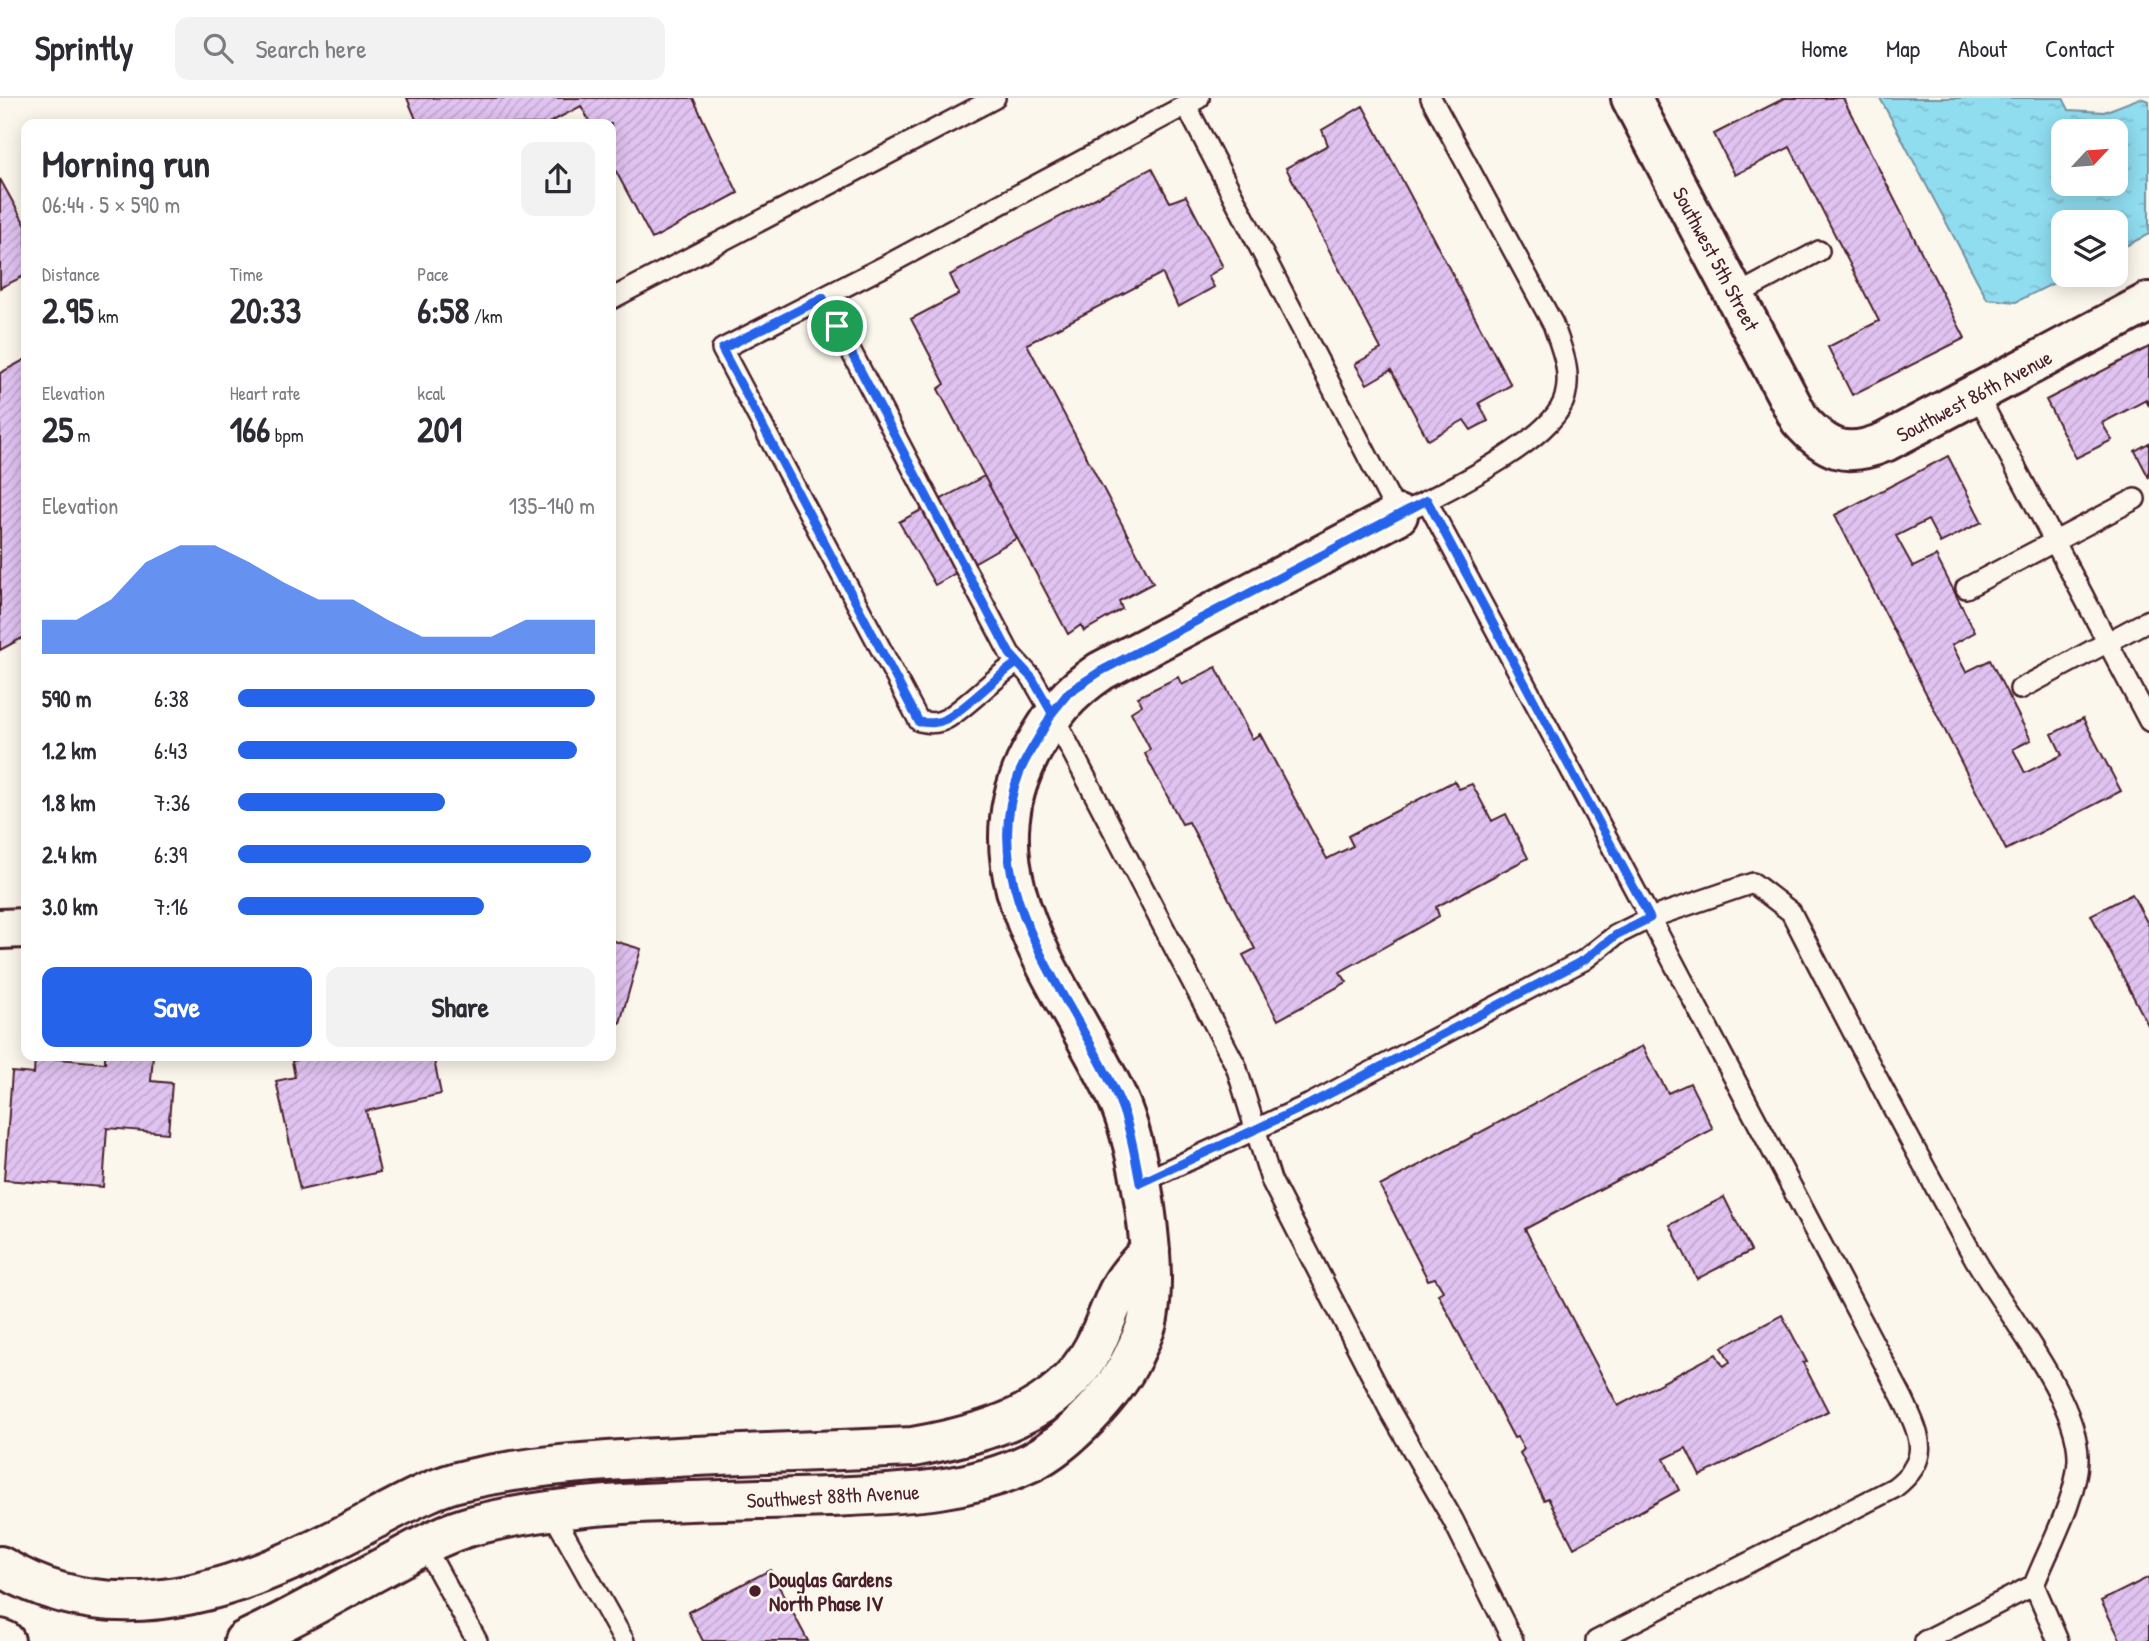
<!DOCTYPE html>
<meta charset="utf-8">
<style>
:root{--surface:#fff;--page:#f2f2f3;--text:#2b2b33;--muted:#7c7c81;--line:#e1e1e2;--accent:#2563eb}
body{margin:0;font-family:"Patrick Hand",sans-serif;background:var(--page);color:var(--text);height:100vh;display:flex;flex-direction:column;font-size:26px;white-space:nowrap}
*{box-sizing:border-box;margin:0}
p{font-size:23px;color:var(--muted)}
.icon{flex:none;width:38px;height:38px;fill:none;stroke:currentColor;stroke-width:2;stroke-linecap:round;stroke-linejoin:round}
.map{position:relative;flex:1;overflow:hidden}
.details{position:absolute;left:21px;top:21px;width:595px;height:942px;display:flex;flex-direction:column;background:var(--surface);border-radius:14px;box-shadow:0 4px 18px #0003}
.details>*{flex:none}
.needle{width:46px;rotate:64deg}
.fabs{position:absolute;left:2051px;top:21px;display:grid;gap:14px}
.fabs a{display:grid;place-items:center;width:77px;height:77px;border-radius:14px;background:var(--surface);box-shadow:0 4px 18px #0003;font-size:35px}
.pin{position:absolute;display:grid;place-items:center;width:60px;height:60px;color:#fff;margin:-30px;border:4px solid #fff;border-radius:50%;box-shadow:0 2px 7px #0007}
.round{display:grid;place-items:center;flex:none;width:74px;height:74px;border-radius:14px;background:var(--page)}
.summary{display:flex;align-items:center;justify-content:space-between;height:119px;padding:0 21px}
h1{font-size:38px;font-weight:700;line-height:52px}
.figures{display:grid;grid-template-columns:repeat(3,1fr);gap:10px;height:119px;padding:7px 21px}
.figures div{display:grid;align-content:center}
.figures b{font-size:35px;font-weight:700}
.figures small{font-size:19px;font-weight:400}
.figures p{font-size:19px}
.chart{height:196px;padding:14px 21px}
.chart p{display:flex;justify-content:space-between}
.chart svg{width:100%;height:126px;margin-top:7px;fill:var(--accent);opacity:.7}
.cta{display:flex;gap:14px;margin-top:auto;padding:14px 21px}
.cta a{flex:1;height:80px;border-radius:14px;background:var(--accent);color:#fff;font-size:28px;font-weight:700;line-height:80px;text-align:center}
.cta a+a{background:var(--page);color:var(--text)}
ul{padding:0 21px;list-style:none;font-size:23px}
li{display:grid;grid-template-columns:112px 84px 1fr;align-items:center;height:52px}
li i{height:18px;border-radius:9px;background:var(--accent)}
header{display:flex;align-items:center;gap:42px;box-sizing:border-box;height:98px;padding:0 35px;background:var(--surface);border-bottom:2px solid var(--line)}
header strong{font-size:33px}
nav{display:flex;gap:38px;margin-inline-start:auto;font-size:24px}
.search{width:490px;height:63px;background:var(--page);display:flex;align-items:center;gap:18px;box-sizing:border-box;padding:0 24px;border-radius:14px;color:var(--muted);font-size:26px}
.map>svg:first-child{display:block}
.water{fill:url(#water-ripples);stroke:#7491a1;stroke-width:2;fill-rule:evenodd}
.building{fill:url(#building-hatch);stroke:#4a1f2b;stroke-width:2}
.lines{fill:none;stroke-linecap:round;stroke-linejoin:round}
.lane-casing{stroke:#4a1f2b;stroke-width:24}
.street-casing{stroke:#4a1f2b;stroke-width:44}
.lane{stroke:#fbf7ec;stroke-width:19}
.street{stroke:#fbf7ec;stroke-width:38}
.route-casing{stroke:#fff;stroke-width:14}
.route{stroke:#2563eb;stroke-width:9}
.poi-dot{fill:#4a1f2b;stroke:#fbf7ec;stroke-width:2.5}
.labels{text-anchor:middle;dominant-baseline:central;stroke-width:5;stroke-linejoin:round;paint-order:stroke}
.street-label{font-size:21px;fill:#4a1f2b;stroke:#fbf7ec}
.poi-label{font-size:21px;font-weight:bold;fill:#4a1f2b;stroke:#fbf7ec;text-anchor:start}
</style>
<header>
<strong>Sprintly</strong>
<div class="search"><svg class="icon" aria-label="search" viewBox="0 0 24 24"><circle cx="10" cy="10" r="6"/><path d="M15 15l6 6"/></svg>Search here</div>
<nav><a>Home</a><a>Map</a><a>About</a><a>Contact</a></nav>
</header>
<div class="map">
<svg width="2149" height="1543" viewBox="0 0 2149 1543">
<defs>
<pattern id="water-ripples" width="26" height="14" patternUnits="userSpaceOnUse" patternTransform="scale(1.75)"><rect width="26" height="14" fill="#90ddf0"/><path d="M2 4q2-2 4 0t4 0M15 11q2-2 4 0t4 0" fill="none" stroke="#7ebdce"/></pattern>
<pattern id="building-hatch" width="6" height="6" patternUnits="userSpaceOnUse" patternTransform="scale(1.75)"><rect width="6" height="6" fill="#e0c3f1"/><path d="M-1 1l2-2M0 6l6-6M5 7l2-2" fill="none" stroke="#c2a7cf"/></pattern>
</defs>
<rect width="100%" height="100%" fill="#fbf7ec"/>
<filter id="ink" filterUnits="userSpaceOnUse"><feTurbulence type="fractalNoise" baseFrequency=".0143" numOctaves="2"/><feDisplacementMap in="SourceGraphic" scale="14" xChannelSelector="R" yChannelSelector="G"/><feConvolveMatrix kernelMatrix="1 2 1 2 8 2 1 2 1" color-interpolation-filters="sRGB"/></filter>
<g filter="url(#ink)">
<path class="water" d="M1880,0H2063L2069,12L2104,14L2140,0L2149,3V136L2116,153V124H2063V177H2070L2016,204L1987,201ZM2063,33H2116V86H2063Z"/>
<path class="building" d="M407,0H693L738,95L652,141L611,64V26H591L581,8L547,26H418Z
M1785,0H1843L1965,240L1852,297L1828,249L1879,223L1790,49L1735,77L1714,36Z
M1363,8L1511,287L1479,305L1488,323L1471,332L1464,322L1428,342L1391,272L1367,286L1355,266L1381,251L1286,70L1328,47L1322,32Z
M1152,70L1170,104L1186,98L1223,169L1208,178L1214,189L1178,209L1162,175L1027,246L1153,485L1119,503L1122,511L1084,533L1081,527L1068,536L938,291L945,286L911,221L959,196L950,177Z
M0,81L26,128V177L0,190Z
M2149,249V308L2146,302L2102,325L2112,342L2076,360L2046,302Z
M26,261V538L0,552V275Z
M2149,345V380L2135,353Z
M1948,358L1982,424L1940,445L1928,422L1896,438L1913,469L1936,458L1975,534L1952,547L1966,574L1990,562L2031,642L2013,651L2025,675L2062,657L2052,636L2083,620L2121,693L2006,752L1835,417Z
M984,378L1017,440L935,487L899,424Z
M1216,569L1252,641L1260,636L1327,761L1353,748L1348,738L1454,683L1459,691L1472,686L1492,723L1506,716L1528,760L1436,809L1439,818L1340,874L1347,884L1278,922L1243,857L1255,851L1189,724L1182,726L1145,656L1150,651L1131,614L1142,607L1138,599L1178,579L1182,587Z
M2132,796L2149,828V929L2091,817Z
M611,842L641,851L620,925L611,922Z
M1642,948L1668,995L1690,985L1713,1031L1525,1131L1618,1308L1716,1256L1723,1268L1730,1264L1722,1249L1782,1217L1807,1264L1803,1265L1828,1313L1700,1378L1686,1350L1664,1361L1679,1392L1574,1450L1548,1400L1544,1402L1520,1355L1524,1351L1517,1339L1514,1340L1438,1196L1443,1193L1435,1180L1428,1182L1380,1088Z
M105,957H153L151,983L172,985L168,1035L107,1030L103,1089L4,1082L12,974L34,976L35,959L105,965Z
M318,957H433L441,996L366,1013L380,1074L300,1092L276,983L295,979L292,963Z
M1724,1099L1751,1153L1697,1181L1670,1127Z
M770,1472L808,1543H703L688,1514Z
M2149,1479V1543H2121L2101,1503Z"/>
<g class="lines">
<g class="lane-casing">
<path id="lane" d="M1186,7L1398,417C1438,397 1554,343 1565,299C1572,273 1561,249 1553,226L1431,0
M1735,198L1819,153
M823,200L1010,556L1032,580L1052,615L1236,968L1271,1082L1390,1313L1453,1422L1513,1543
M611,201L995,0
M1977,296L2149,623
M1966,490L2135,401
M1017,565C993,580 966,610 946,621C936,626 929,625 919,623L722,251L887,167L1199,0
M2020,591L2149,522
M1140,1085L1310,1006L1584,862L1616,837L1650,820L1427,403
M552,1414L624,1543
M424,1447L477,1543
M1596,1543L1894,1390C1932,1361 1921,1340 1903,1301L1650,820L1753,785L1791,814C1851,931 1911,1047 1975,1161C2005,1213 2080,1304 2078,1362C2077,1400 2048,1451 2034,1487L2058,1543
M1925,1543L2034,1487"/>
</g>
<g class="street-casing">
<path id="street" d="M1631,0L1800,322C1827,353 1846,360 1885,344L2149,204
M0,831L26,830
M0,1468C123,1543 256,1485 373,1422C402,1407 432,1389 465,1382C541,1365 618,1362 696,1358C768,1355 841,1352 913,1349C983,1336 1058,1317 1094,1249C1104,1230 1110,1209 1120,1190C1127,1176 1140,1164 1150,1152
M0,1541L5,1543
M244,1543C291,1521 336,1495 382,1470C412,1454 442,1435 475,1427C585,1399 715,1404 828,1399C897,1396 967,1395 1031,1364C1067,1346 1114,1297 1132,1260C1137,1248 1146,1233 1148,1220C1158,1166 1140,1049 1117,999C1065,888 961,775 1034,649C1055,613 1066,597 1101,573L1398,417"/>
</g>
<use href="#lane" class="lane"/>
<use href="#street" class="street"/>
</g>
</g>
<g class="lines" filter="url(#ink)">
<g class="route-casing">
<path id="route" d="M837,228L1010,556L1032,580L1052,615L1069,594L1101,573L1427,402L1650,820L1616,837L1584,862L1310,1006L1140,1085C1135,1058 1130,1028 1119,1002C1076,902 973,793 1019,676C1027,655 1043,635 1052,615L1032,580L1017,565C994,580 967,610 946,621C936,626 929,625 919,624L722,251L823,200L837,228"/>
</g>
<use href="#route" class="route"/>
</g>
<circle class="poi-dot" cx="755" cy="1493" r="7"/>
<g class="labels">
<g class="street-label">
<text transform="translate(1716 161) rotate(62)">Southwest 5th Street</text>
<text transform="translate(1974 298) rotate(-28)">Southwest 86th Avenue</text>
<text transform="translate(833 1398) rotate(-3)">Southwest 88th Avenue</text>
</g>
<g class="poi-label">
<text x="769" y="1481">Douglas Gardens<tspan x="769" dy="24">North Phase IV</tspan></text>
</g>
</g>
</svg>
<div class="fabs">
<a><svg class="needle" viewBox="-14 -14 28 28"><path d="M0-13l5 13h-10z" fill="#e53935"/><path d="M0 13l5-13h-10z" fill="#7c7c81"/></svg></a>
<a><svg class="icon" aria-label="layers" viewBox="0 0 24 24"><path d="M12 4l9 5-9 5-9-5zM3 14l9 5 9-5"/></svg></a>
</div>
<div class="pin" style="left:837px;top:228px;background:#1e9e55"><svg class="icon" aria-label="arrive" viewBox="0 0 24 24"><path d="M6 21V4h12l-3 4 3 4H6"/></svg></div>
<section class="details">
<div class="summary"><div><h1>Morning run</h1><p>06:44 · 5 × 590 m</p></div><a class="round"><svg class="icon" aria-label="share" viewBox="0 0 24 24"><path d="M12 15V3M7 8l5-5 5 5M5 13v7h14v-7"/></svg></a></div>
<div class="figures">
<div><p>Distance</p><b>2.95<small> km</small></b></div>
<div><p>Time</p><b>20:33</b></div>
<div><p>Pace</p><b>6:58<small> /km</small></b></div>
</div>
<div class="figures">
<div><p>Elevation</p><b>25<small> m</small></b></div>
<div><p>Heart rate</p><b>166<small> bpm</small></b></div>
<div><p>kcal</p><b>201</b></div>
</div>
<div class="chart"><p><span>Elevation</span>135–140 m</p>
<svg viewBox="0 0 160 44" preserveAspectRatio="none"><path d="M0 44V32L10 32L20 25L30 12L40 6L50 6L60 12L70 19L80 25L90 25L100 32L110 38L120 38L130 38L140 32L150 32L160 32V44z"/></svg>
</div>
<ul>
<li><b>590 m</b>6:38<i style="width:100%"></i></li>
<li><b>1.2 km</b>6:43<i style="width:95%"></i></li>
<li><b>1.8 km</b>7:36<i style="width:58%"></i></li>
<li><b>2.4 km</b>6:39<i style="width:99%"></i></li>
<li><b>3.0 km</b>7:16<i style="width:69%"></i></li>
</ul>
<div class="cta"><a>Save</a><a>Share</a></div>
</section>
</div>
